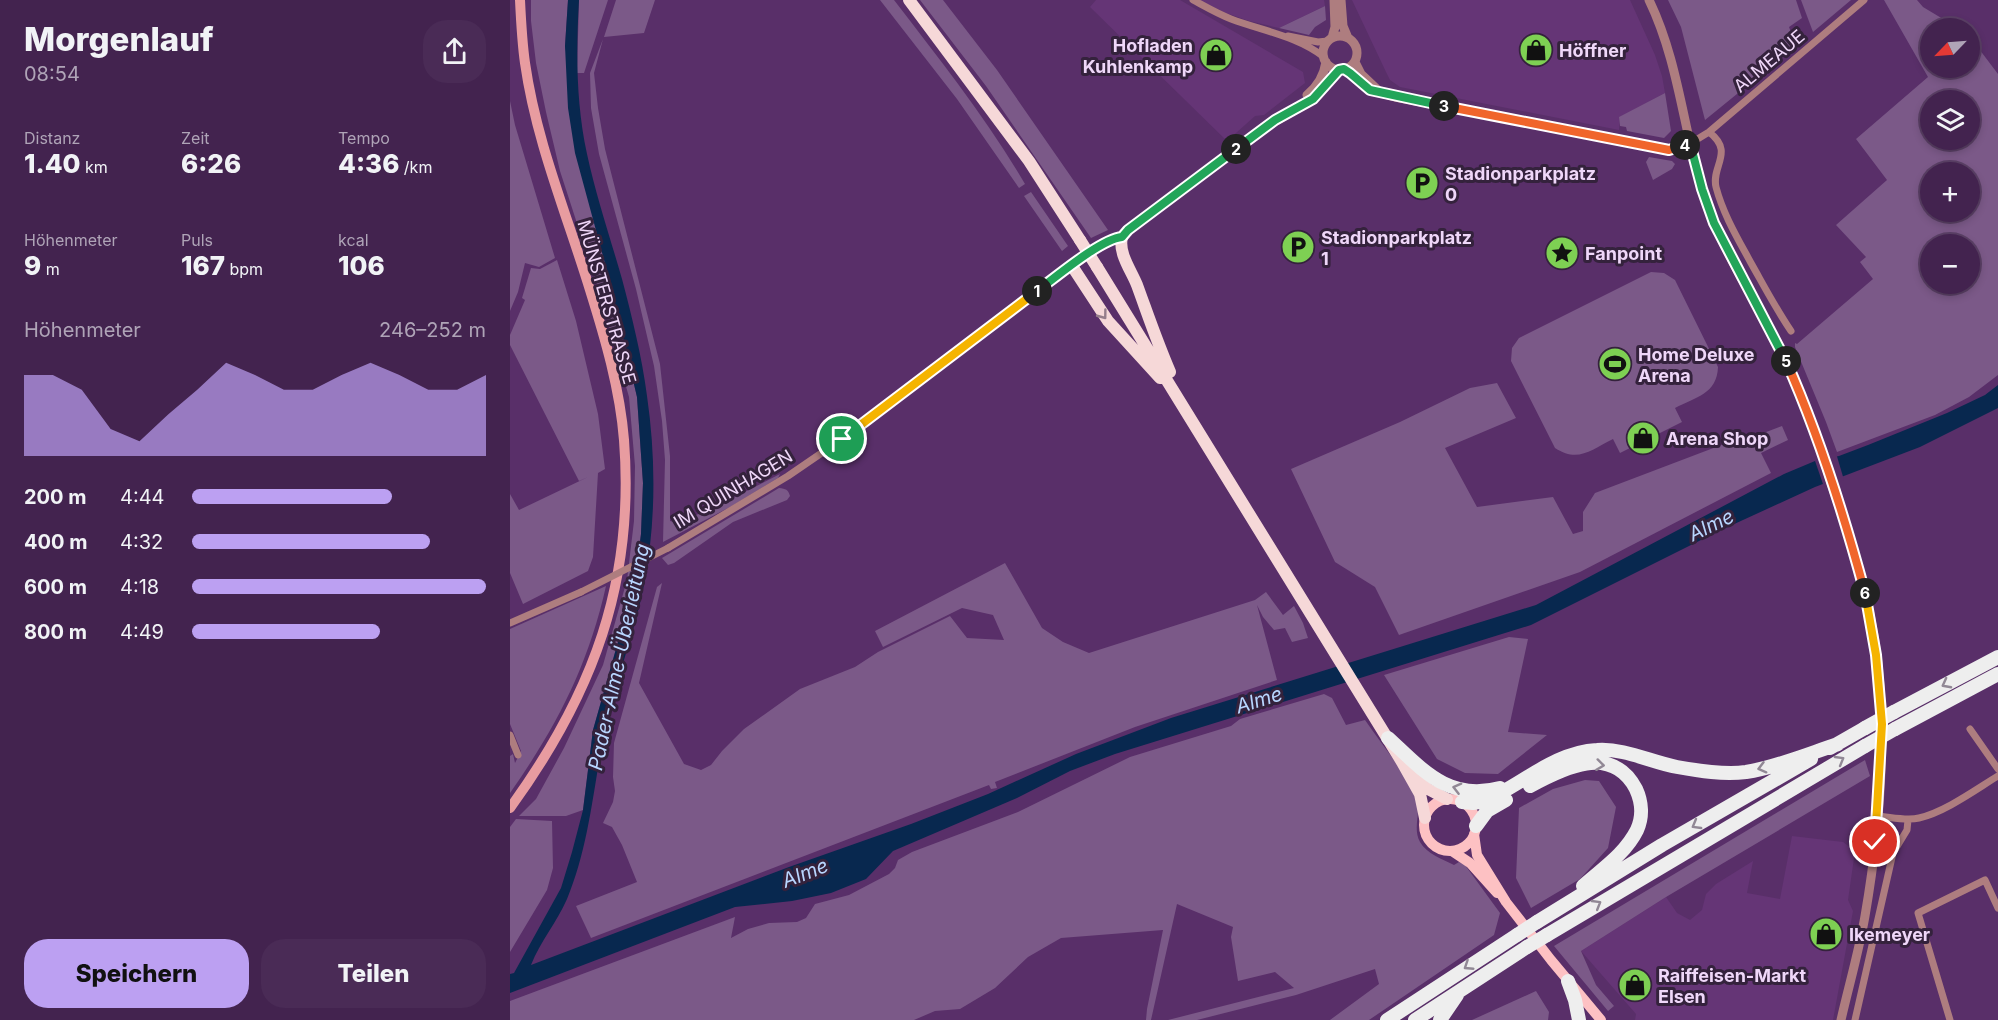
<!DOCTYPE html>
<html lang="de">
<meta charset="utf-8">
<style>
:root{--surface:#43234f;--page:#4a2b56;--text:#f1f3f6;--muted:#afa4b7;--line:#5b4066;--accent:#bca0f2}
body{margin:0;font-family:Inter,sans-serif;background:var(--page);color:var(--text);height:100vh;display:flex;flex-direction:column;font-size:22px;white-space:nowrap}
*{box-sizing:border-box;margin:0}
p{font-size:20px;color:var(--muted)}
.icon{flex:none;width:33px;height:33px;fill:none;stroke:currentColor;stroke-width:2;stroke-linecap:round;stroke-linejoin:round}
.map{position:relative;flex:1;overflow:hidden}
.sheet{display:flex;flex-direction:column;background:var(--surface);width:510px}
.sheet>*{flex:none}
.needle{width:39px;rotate:245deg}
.buttons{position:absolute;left:1410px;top:18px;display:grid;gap:12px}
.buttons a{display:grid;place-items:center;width:60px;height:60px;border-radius:50%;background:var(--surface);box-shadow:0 3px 9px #0003,0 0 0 2px var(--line);font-size:30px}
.pin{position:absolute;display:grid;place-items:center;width:51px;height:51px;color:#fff;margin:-26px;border:3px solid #fff;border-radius:50%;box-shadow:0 2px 6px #0007}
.km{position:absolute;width:30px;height:30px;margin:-15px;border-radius:50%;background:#222;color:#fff;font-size:16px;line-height:30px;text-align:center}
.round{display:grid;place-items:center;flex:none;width:63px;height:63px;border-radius:24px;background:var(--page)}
.head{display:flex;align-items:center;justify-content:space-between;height:102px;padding:0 24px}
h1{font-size:33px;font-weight:800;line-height:45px}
.metrics{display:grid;grid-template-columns:repeat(3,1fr);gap:9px;height:102px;padding:6px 24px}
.metrics div{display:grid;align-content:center}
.metrics b{font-size:26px;font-weight:800}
.metrics small{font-size:16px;font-weight:400}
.metrics p{font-size:16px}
.chart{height:168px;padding:12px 24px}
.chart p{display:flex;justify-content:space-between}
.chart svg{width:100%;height:108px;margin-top:6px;fill:var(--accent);opacity:.7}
.cta{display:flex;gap:12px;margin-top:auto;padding:12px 24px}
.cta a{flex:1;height:69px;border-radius:24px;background:var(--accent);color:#111;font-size:24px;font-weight:800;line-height:69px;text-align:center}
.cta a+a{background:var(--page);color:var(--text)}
ul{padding:0 24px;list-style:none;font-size:20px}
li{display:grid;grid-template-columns:96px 72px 1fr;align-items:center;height:45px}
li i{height:15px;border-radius:8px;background:var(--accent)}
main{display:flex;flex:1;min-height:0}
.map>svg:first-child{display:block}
.built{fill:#653576}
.green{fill:#7b5988;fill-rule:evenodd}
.water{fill:#08284f}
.pier{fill:#592f69}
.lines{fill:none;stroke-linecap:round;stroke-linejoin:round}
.minor{stroke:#ae7d7f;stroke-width:7}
.tertiary{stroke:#ae7d7f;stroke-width:9}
.secondary{stroke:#e89ca0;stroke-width:10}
.primary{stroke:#fdc1c3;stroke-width:10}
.trunk{stroke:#f6d8d8;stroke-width:12}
.motorway{stroke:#eee;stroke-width:14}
.minor-bridge{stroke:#ae7d7f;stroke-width:7}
.trunk-bridge{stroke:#f6d8d8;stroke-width:12}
.motorway-bridge{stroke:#eee;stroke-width:14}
.oneway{stroke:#957d8a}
.oneway2{stroke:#918895}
.split-1-casing{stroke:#fff;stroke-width:12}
.split-2-casing{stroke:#fff;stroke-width:12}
.split-3-casing{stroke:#fff;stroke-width:12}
.split-4-casing{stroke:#fff;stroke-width:12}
.split-5-casing{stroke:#fff;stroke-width:12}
.split-6-casing{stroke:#fff;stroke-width:12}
.split-7-casing{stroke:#fff;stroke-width:12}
.split-1{stroke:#f5b400;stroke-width:8}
.split-2{stroke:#22a559;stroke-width:8}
.split-3{stroke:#22a559;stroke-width:8}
.split-4{stroke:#f0652b;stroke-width:8}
.split-5{stroke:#22a559;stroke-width:8}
.split-6{stroke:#f0652b;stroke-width:8}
.split-7{stroke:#f5b400;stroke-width:8}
.labels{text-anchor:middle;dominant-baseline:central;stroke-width:6;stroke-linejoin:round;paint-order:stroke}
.poi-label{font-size:18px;font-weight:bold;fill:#efd7f9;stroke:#34223c;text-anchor:start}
.street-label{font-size:18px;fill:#efd7f9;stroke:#34223c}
.water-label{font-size:20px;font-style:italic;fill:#b8d6ff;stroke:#34223c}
</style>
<main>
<section class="sheet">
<div class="head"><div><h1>Morgenlauf</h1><p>08:54</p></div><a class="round"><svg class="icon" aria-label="share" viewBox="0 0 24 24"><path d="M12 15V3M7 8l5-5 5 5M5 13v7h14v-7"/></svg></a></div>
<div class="metrics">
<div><p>Distanz</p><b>1.40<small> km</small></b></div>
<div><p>Zeit</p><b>6:26</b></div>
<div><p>Tempo</p><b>4:36<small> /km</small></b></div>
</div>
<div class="metrics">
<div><p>Höhenmeter</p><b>9<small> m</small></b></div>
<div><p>Puls</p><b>167<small> bpm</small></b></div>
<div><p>kcal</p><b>106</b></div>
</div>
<div class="chart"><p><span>Höhenmeter</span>246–252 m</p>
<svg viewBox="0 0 160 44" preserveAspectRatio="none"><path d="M0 44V11L10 11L20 17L30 33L40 38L50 27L60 17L70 6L80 11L90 17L100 17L110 11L120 6L130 11L140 17L150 17L160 11V44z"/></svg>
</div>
<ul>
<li><b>200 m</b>4:44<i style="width:68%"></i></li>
<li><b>400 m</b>4:32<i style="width:81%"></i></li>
<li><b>600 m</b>4:18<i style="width:100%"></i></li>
<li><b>800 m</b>4:49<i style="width:64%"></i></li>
</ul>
<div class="cta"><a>Speichern</a><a>Teilen</a></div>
</section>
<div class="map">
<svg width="1488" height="1020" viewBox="0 0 1488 1020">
<rect width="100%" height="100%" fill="#592f69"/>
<path class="built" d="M586,0H670L793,72L795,83L754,115L745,116L717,141L580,7Z
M689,0H814L815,6L769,28L739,21L716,13Z
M842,0H1120L1145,55L1152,76L1155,93L1110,117L1109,130L890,87L880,80L876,72Z
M1282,836L1333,842L1345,851L1338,900L1343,911L1323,1020H1125L1126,1014L1071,951L1156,897L1167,913L1180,920L1192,910L1196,894L1206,884L1243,861L1237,893L1270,899Z"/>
<path class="green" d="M21,0H58L55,46L100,282L127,397L133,483L131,534L125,582L83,730L73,810L56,816H9L26,799L54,748L93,665L117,580L124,521L125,466L119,397L88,288L50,171L36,112L26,63L21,21Z
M69,0H98L74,73H67Z
M106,0H145L134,33L94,37Z
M370,0H384C430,60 477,119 515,184L509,188L447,99Z
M410,0H433L487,70L598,230L581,238L476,86Z
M1158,0H1286L1292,18L1279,27L1286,46L1195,120L1171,27Z
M1291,0H1341L1303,32Z
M1374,0H1407L1413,7L1448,28H1420V68H1460V37L1488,74V375L1459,397L1425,415L1327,452L1316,422L1285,347V343L1287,344L1363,279L1350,262L1356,257L1326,225L1377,180L1346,139L1418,77ZM1460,100V140H1420V100ZM1420,172H1460V212H1420ZM1420,244H1460V284H1420Z
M815,6L816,20L805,27L799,35L769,28Z
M93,39L84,73L88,108L95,149L150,364L160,456V521L168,523L213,503L270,474L268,478L220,507L153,542L155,460L152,421L144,366L126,289L89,154L81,108L80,73Z
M1155,93L1161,131L1154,138L1117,131L1116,127L1110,126L1109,117Z
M0,101L5,125L45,258L29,267L15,263L8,292L0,311Z
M1139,157L1162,161L1165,164L1162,169L1143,180L1136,162Z
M521,192L558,246L552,251L514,196Z
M47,260L66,321L88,414L95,469L88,473L83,557L78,571L13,604L0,573V494L9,510L78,477L69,481L0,345V335L15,300L12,298L21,268L30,269Z
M1141,272L1154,273L1165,280L1208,367C1207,394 1186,397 1165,408L1172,422L1110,453L1103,439C1081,450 1068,463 1045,448L1001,361L1002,348L1009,338Z
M987,383L1006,418L935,448L967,507L1043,497L1063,534L1073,531V512L1085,493L1214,444L1243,437L1272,426L1278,440L1251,453L1261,473L1070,572L889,635L865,587L825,562L781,469L890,422L960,388Z
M269,488C276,489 278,489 280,496L277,500L223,522L164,563L158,565L152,558Z
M495,563L532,628L553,642L579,653L745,600L756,592L773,615L784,606L793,623L798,638L782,642L775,628L764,630L753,617L747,605L767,680L625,727L485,782L487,788L481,789L479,785L81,938L66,906L127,882L112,845L102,827L93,823L103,802L105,791L103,777L104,743L147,587L152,583L129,683L174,764L191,770L201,765L212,751L234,729L290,689L345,667L368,652L440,616L457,638L494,640L483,615L452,608L373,647L365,631Z
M96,586C78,666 47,726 0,793V756L3,754L5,763L11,751L0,724V629Z
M999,637L1018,639L998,732L1037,735L988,774L955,773L927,759L874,675Z
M814,694L822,698L836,725L855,720C871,744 895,771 906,797C912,812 902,827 910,842C917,854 932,859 944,865L949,862L955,865L990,913L984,935L859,1020H820L869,984L865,969L786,995L687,1020H658L784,988L765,972L728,981L721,937L723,927L667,904L641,1020H636L637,1009L653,930L551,938L518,957L485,988L450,1009L425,1011L404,1020H0V1001L225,917L221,938L238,929L259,923L287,922L296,918L305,904L339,895L379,874L385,868L388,860L402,852L508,812L620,757L721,726L730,719Z
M1355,760L1360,776L1156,897L1071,951L1086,985L1104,1006L1098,1011L1044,946Z
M1075,780L1089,781L1106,807L1098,848L1070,879L1021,908L1006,878L1009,808L1043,789Z
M6,819L42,821L43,868L37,890L0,952V827Z
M1026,991L1039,1012L1038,1020H962Z"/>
<path class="water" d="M58,0H69C66,52 66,103 77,154C86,196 100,237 112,279C122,317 132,357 137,396C146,458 146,523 134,585C124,636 104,684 94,734C83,790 79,846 57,899C47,922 30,942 21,965L279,867L401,824L478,794L566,754L661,718L1026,605L1274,474L1305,461L1329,456L1358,445L1437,413L1475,395L1488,385V408L1410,447L1305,487L1209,531L1021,625L605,754L560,771L507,798L383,851L356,879L321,893L282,901L225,907L0,993V974L4,973L51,888L62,852L73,810L83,730L125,582L131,534L133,483L127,397L100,282L65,153L58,108L55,46Z"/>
<path class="pier" d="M1326,453L1334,480L1314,487L1304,458Z"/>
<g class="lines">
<path class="minor" d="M683,0C696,7 708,14 721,19C753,31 787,36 814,57
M778,36L808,42L818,41
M1199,132C1225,152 1201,166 1206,187C1213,214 1228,239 1241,263C1254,286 1266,309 1281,331
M1181,143L1199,132L1354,0
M158,548L278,476L332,439L562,266
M0,623L71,592
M1460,729L1488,769
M0,735L8,755
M1367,816C1381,817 1396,821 1409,818C1435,812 1465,790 1488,776
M1345,1020L1383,853L1397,830L1398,820
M1440,1020L1408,913L1475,880L1488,908"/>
<path class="tertiary" d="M831,0L833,26L838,38
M1139,0C1173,70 1174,150 1203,221C1226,275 1260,324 1284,378C1299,414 1311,452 1323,489C1345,553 1366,618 1370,686C1375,762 1368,841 1355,916C1349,951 1339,985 1331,1020
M813 53a17 17 0 1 1 34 0a17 17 0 1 1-34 0Z
M822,38L825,27L824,0
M845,62L851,74L870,92
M834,69L860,90L885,97L1149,148L1159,150L1181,143
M797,95C807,87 814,75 816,62
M562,266L598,241L612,237L618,230L748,132L803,99L829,70"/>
<path class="secondary" d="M0,808C83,694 125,582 114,440C110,389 95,338 80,290C57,215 26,141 15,63C12,42 11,21 10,0"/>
<path class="primary" d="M914 825a26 26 0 1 1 52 0a26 26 0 1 1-52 0Z
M964,834L967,855L996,902L1041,960L1091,1020
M942,851L960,863L987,893"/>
<path class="trunk" d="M399,0L519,161L570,240
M612,237C608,253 621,270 627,285C638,315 647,342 660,372
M562,266L598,321L650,378
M587,267L892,762L910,794L915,818
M905,776L918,789L937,799"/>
<path class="motorway" d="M1384,712L1488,657
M1385,729L1488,674
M878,738C912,769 938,802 990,788
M1320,748L1355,728
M1020,786C1053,768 1102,743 1126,789C1132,802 1133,817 1127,830C1115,854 1092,869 1073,886
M952,802L963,803L975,801C1011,785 1045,752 1087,750C1114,748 1141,762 1167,767C1189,771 1214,775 1236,772C1267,767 1298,754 1328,744
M966,826L977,811L996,800
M1027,922L1152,845L1301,759
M1037,935L1355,746
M1058,981L1065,1000L1069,1020
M877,1020L1007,935
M905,1020L1017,947
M930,1020L947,995"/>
<path class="minor-bridge" d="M71,592L158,548"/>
<path class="trunk-bridge" d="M570,240L587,267"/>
<path class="motorway-bridge" d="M1355,728L1384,712
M1355,746L1385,729
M1007,935L1027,922
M1017,947L1037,935"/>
</g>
<defs><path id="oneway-chevron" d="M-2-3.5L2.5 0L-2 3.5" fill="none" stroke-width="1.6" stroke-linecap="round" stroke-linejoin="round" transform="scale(1.5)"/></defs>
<use class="oneway" href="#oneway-chevron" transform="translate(593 315) rotate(53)"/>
<g class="oneway2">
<use href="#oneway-chevron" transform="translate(1436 684) rotate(152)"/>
<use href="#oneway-chevron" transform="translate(1330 760) rotate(-30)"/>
<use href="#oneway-chevron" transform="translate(1090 765) rotate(7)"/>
<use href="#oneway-chevron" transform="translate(1252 768) rotate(165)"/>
<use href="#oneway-chevron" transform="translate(947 788) rotate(-166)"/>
<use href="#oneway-chevron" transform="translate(1186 825) rotate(150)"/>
<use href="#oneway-chevron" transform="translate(1087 904) rotate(-31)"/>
<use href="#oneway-chevron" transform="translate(958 966) rotate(147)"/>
</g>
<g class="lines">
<g class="split-1-casing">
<path id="split-1" d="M332,439L527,291"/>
</g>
<g class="split-2-casing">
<path id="split-2" d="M527,291C546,277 591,239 612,237L618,230L726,149"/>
</g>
<g class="split-3-casing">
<path id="split-3" d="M726,149L765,120L803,99L829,70L834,69L840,73L860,90L934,106"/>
</g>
<g class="split-4-casing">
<path id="split-4" d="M934,106L1149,148L1159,150L1175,145"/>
</g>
<g class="split-5-casing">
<path id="split-5" d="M1175,145L1180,143L1192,189L1204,223L1276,361"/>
</g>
<g class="split-6-casing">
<path id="split-6" d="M1276,361C1309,435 1334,515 1355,593"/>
</g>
<g class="split-7-casing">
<path id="split-7" d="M1355,593L1366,655L1372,724L1365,842"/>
</g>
<use href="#split-1" class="split-1"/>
<use href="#split-2" class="split-2"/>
<use href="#split-3" class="split-3"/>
<use href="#split-4" class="split-4"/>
<use href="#split-5" class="split-5"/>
<use href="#split-6" class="split-6"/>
<use href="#split-7" class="split-7"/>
</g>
<defs>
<g id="shop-disc" transform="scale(1.725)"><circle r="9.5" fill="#7ed053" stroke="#34223c"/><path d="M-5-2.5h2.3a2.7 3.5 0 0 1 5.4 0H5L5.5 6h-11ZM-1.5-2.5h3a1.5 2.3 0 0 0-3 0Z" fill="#111"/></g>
<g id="parking-disc" transform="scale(1.725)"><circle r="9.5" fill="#7ed053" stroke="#34223c"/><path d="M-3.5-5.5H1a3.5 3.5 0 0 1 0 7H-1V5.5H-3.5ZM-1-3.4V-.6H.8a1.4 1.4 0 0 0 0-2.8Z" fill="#111"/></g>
<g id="sight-disc" transform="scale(1.725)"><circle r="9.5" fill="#7ed053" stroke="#34223c"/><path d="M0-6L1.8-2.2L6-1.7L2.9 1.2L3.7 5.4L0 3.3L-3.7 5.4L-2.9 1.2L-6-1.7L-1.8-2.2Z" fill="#111"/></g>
<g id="stadium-disc" transform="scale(1.725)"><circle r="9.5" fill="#7ed053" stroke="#34223c"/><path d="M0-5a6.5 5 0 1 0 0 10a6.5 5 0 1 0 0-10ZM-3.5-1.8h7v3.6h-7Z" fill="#111"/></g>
</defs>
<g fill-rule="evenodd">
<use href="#shop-disc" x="1026" y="50"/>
<use href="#shop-disc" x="706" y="55"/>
<use href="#parking-disc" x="912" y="183"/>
<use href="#parking-disc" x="788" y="247"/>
<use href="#sight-disc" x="1052" y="253"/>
<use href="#stadium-disc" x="1105" y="364"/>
<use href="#shop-disc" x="1133" y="438"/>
<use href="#shop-disc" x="1316" y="934"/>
<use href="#shop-disc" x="1125" y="985"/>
</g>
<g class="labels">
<g class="poi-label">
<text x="683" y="45" text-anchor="end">Hofladen<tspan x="683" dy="21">Kuhlenkamp</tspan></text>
<text x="1049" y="50">Höffner</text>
<text x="935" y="173">Stadionparkplatz<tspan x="935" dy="21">0</tspan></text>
<text x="811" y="237">Stadionparkplatz<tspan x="811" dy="21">1</tspan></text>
<text x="1075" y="253">Fanpoint</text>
<text x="1128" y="354">Home Deluxe<tspan x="1128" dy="21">Arena</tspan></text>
<text x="1156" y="438">Arena Shop</text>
<text x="1339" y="934">Ikemeyer</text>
<text x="1148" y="975">Raiffeisen-Markt<tspan x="1148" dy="21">Elsen</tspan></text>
</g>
<g class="street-label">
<text transform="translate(1259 61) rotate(-40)">ALMEAUE</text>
<text transform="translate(97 302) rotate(74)">MÜNSTERSTRASSE</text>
<text transform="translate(223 489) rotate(-31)">IM QUINHAGEN</text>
</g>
<g class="water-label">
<text transform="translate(1201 525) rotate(-26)">Alme</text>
<text transform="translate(109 657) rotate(-78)">Pader-Alme-Überleitung</text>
<text transform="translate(749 700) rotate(-17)">Alme</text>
<text transform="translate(295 873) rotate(-21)">Alme</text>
</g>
</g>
</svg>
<div class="buttons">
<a><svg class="needle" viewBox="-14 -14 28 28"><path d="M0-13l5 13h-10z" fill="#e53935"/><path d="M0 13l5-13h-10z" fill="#afa4b7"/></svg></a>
<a><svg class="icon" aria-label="layers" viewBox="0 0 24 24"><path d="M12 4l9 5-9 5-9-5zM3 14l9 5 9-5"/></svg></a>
<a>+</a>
<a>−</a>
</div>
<div class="pin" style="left:332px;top:439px;background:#1e9e55"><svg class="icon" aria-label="arrive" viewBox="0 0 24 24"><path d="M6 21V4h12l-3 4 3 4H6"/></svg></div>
<div class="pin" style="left:1365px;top:842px;background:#d93025"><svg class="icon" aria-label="check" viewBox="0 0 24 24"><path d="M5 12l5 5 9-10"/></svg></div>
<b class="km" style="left:527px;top:291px">1</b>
<b class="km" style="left:726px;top:149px">2</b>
<b class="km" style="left:934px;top:106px">3</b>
<b class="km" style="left:1175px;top:145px">4</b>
<b class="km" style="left:1276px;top:361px">5</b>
<b class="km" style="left:1355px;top:593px">6</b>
</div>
</main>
